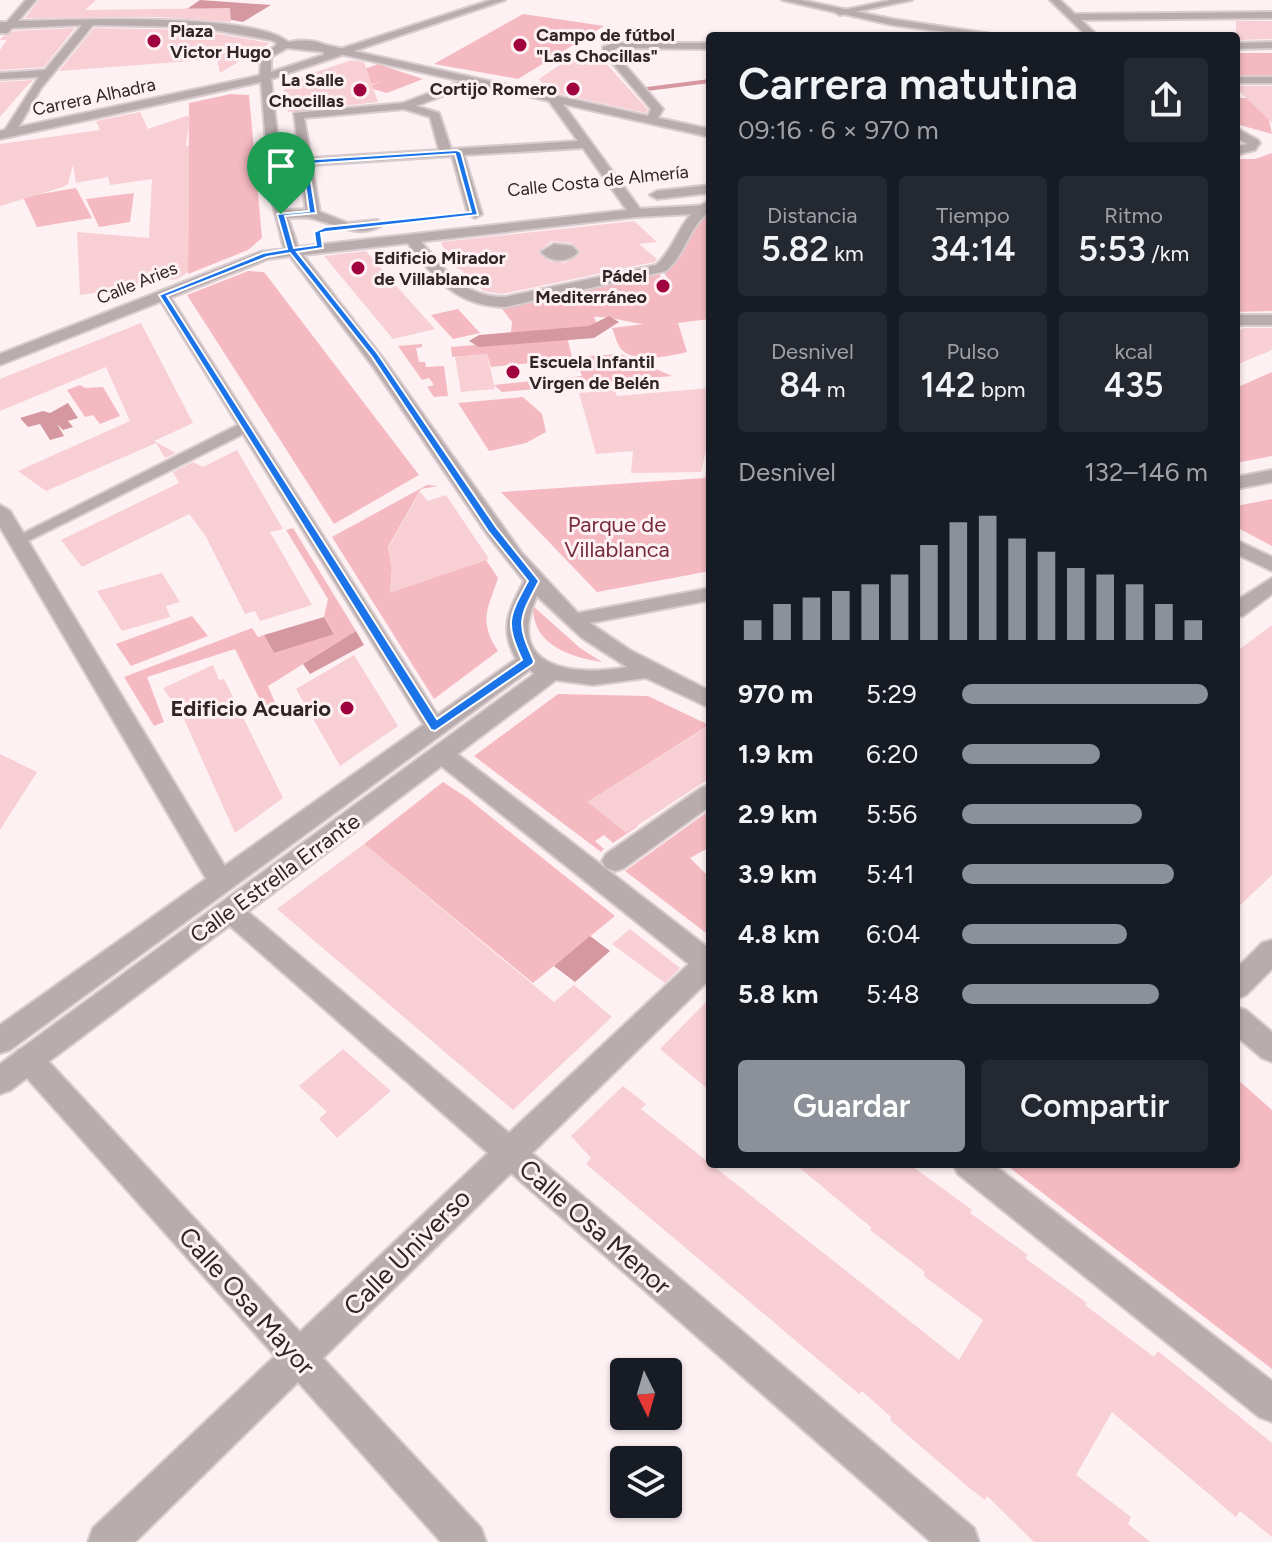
<!DOCTYPE html>
<html lang="es">
<meta charset="utf-8">
<style>
:root{--surface:#171b24;--page:#242831;--text:#f1f3f6;--muted:#9ea1a6;--accent:#8c9099}
body{margin:0;font-family:Figtree,sans-serif;background:var(--page);color:var(--text);height:100vh;display:flex;flex-direction:column;font-size:30px;white-space:nowrap}
*{box-sizing:border-box;margin:0}
p{font-size:26px;color:var(--muted)}
.icon{flex:none;width:44px;height:44px;fill:none;stroke:currentColor;stroke-width:2;stroke-linecap:round;stroke-linejoin:round}
.map{position:relative;flex:1;overflow:hidden}
.sheet{position:absolute;left:706px;top:32px;width:534px;height:1136px;display:flex;flex-direction:column;background:var(--surface);border-radius:8px;box-shadow:0 2px 6px #0004}
.sheet>*{flex:none}
.needle{width:52px;rotate:175deg}
.tools{position:absolute;left:610px;top:1358px;display:grid;gap:16px}
.tools a{display:grid;place-items:center;width:72px;height:72px;border-radius:8px;background:var(--surface);box-shadow:0 2px 6px #0004;font-size:40px}
.pin{position:absolute;display:grid;place-items:center;width:68px;height:68px;color:#fff;margin:-82px -34px;border-radius:50% 50% 50% 0;rotate:-45deg;box-shadow:0 0 8px #0007}
.pin .icon{rotate:45deg}
.round{display:grid;place-items:center;flex:none;width:84px;height:84px;border-radius:8px;background:var(--page)}
.headline{display:flex;align-items:center;justify-content:space-between;height:136px;padding:0 32px}
h1{font-size:44px;font-weight:600;line-height:60px}
.figures{display:grid;grid-template-columns:repeat(3,1fr);gap:12px;height:136px;padding:8px 32px}
.figures div{display:grid;align-content:center;border-radius:8px;background:var(--page);text-align:center}
.figures b{font-size:34px;font-weight:600}
.figures small{font-size:22px;font-weight:400}
.figures p{font-size:22px}
.chart{height:224px;padding:16px 32px}
.chart p{display:flex;justify-content:space-between}
.chart svg{width:100%;height:144px;margin-top:8px;stroke:var(--accent);stroke-width:6}
.primary-button{display:flex;gap:16px;margin-top:auto;padding:16px 32px}
.primary-button a{flex:1;height:92px;border-radius:8px;background:var(--accent);color:#fff;font-size:32px;font-weight:600;line-height:92px;text-align:center}
.primary-button a+a{background:var(--page);color:var(--text)}
ul{padding:0 32px;list-style:none;font-size:26px}
li{display:grid;grid-template-columns:128px 96px 1fr;align-items:center;height:60px}
li i{height:20px;border-radius:10px;background:var(--accent)}
.map>svg:first-child{display:block}
.green{fill:#f4b9c1}
.water{fill:#d597a0}
.lines{fill:none;stroke-linecap:round;stroke-linejoin:round}
.stream{stroke:#d597a0;stroke-width:4}
.canal{fill:#d597a0;fill-rule:evenodd}
.building{fill:#f7cfd4;fill-rule:evenodd}
.pedestrian-casing{stroke:#d9ccce;stroke-width:4}
.minor-casing{stroke:#d9ccce;stroke-width:4}
.tertiary-casing{stroke:#d9ccce;stroke-width:4}
.pedestrian{fill:#b9acad;fill-rule:evenodd}
.minor{fill:#b9acad;fill-rule:evenodd}
.tertiary{fill:#b9acad;fill-rule:evenodd}
.route{fill:#1a73e8;stroke:#fff;stroke-width:2;fill-rule:evenodd}
.poi-dot{fill:#a0023f;stroke:#fef1f3;stroke-width:3}
.labels{text-anchor:middle;dominant-baseline:central;stroke-width:6;stroke-linejoin:round;paint-order:stroke}
.far-poi-label{font-size:18px;font-weight:bold;fill:#312527;stroke:#fef1f3;text-anchor:start}
.far-street-label{font-size:18px;fill:#312527;stroke:#fef1f3}
.park-label{font-size:22px;fill:#762c3c;stroke:#fef1f3}
.poi-label{font-size:22px;font-weight:bold;fill:#312527;stroke:#fef1f3;text-anchor:end}
.street-label{font-size:22px;fill:#312527;stroke:#fef1f3}
.near-street-label{font-size:26px;fill:#312527;stroke:#fef1f3}
</style>
<div class="map">
<svg width="1272" height="1542" viewBox="0 0 1272 1542">
<rect width="100%" height="100%" fill="#fef1f3"/>
<path class="green" d="M523,14L604,26L518,79L434,64Z
M1236,53H1272V75H1236Z
M378,64L423,79L387,93L367,87L384,80L350,92L321,85Z
M231,94L249,95L262,238L248,250L188,274L189,103Z
M1236,98H1272L1269,120L1272,134L1236,124Z
M1272,153V311L1236,312V159H1255Z
M76,188L92,218L37,227L23,197Z
M134,193L130,222L99,227L86,199Z
M710,213V319L678,323L687,352C670,356 638,363 623,351C617,346 615,335 612,328L644,324C630,323 605,315 594,317L598,326L592,330L488,338V335L511,332L512,322L500,306L659,274L666,283L670,282L663,271C688,258 689,221 710,213Z
M248,271L264,272L419,475L334,524L187,295Z
M458,309L480,333L453,339L431,315Z
M567,337L572,357L621,354L672,376L502,392L494,385L582,376L580,371H576L572,359L491,367L487,354L452,357L451,347Z
M422,344V347L416,348L419,362H425L426,367L444,366L448,396L434,397L427,387L434,385L429,378L422,380L398,346Z
M1272,372V456L1236,463V388Z
M80,385L85,388L103,387L120,416L100,424L93,415L85,417L67,390Z
M523,397L542,414L546,432L526,443L489,451L458,403Z
M709,456L710,571L597,592L501,492L705,478Z
M427,485L438,486L421,489L388,547L392,568L390,592L486,560L498,578C488,609 478,620 498,651L434,699L332,537Z
M1272,499V546L1236,527V506Z
M293,528L356,631L268,686L276,705L264,708L235,649L147,677L164,722L154,726L124,677L252,628L258,637L264,635L274,653L334,633L324,617L328,599L286,530Z
M533,606L580,648L602,662C570,657 532,645 533,606Z
M192,616L208,636L131,666L116,644Z
M558,694L648,696L709,725L588,802L604,815L616,808L638,826L613,843L604,835L595,841L604,849L601,852L474,756Z
M443,782L466,797L615,916L533,983L364,844Z
M710,810V847L690,858L710,878V929L706,933L625,871Z
M1236,1078L1272,1110V1369L1005,1164H1236Z"/>
<path class="water" d="M200,0L271,5L243,22L184,11Z
M68,403L78,418L68,421L73,427L63,430L57,424L64,436L50,440L40,424L28,427L20,418L43,411L50,413Z
M324,617L334,634L274,653L264,635Z
M356,631L364,645L310,674L303,664Z
M590,936L610,951L575,982L554,966Z"/>
<g class="lines">
<path class="stream" d="M647,89L710,81"/>
<path class="canal" d="M609,316L619,322L594,338L479,347L469,341L479,335L589,326Z"/>
</g>
<path class="building" d="M39,0H96L85,10L230,8L231,22L159,17L25,18Z
M1236,21H1272V39L1236,40Z
M75,28L44,67L0,70V50L7,40H0L3,36L14,31Z
M94,28L197,30L270,43L220,73L217,59L59,71Z
M352,60L364,62L378,102L288,112L283,83Z
M604,61L648,110L646,113L547,91L539,79L564,62Z
M33,80L24,89L0,117V82Z
M1236,86H1272V123L1236,88Z
M140,112L148,129L190,115L186,146H189V156L188,272L177,279L155,282L154,285L80,295L77,232L149,238L152,179L110,185L108,177L76,183L73,164L68,184L63,187L0,206V144L100,130L96,121Z
M634,221L657,242L639,244L657,259L654,262L502,294L483,291L470,277L465,278L463,271L451,265L441,242ZM552,241L572,243L581,252L565,263L549,261L538,252Z
M366,251L391,280L435,329L393,339L324,256Z
M141,323L193,423L154,441L176,453L165,458L156,443L46,491L18,471L130,421L106,367L0,411V379Z
M1244,328H1272V350L1236,365V332Z
M487,354L495,389L461,392L455,357Z
M710,388V433L701,472L631,473L633,451L596,454L579,393L615,390L617,396Z
M237,450L283,529L270,532L312,605L260,621L255,611L245,614L205,535L189,514L82,567L61,540L179,483L173,472L193,462L203,467Z
M420,492L428,501L446,495L489,559L390,593L392,572L388,548Z
M162,573L180,602L166,606L170,617L122,631L97,591Z
M1272,625V875L1236,909V652Z
M354,655L398,726L340,766L296,689Z
M213,665L219,680L224,679L283,798L235,833L184,719L163,688Z
M710,725V778L626,833L588,802Z
M0,754L37,772L0,830Z
M364,844L554,1002L574,985L612,1017L513,1110L277,909Z
M630,929L680,968L665,983L612,944Z
M710,998V1091L660,1049Z
M343,1049L391,1091L337,1138L319,1119L327,1112L299,1086Z
M623,1086L646,1104L641,1109L959,1360L983,1320L924,1276L925,1272L870,1230L872,1228L795,1164H909L972,1210L970,1213L1028,1255L1025,1258L1087,1303L1085,1305L1154,1357L1158,1351L1272,1443V1537L1240,1511L1236,1517L1112,1412L1076,1475L1131,1517L1128,1524L1150,1542H1034L987,1496L985,1500L968,1487L890,1420L891,1417L862,1391L859,1394L586,1164L591,1158L571,1136Z"/>
<g class="lines">
<g class="pedestrian-casing">
<path id="pedestrian" d="M554,244L572,246L578,252C568,263 551,263 541,252Z
M159,292H167L442,722L445,727L442,732H428L243,434L24,543H12L10,540L238,425L157,295Z"/>
</g>
<g class="minor-casing">
<path id="minor" d="M26,0H36L18,21C70,20 252,12 288,42L279,51L274,48L277,43L271,40L197,27L93,25L41,88L15,133L9,137L3,133L39,77L0,79V73L45,70L82,25L12,28L8,33H0V22H7Z
M782,0H801L892,19L1005,36H977L892,25Z
M1272,12V18L1073,20L1068,17L1073,14Z
M317,43L648,116L651,109L603,52V47L614,43L619,46L613,51L663,109L658,118L710,129V137L563,104L643,213L636,217L631,216L583,148L464,155L482,214L475,218L468,214L452,156L312,165L320,213L313,217L306,213L294,113L403,103L461,81L313,48V44ZM474,84L549,101L578,141L451,149L439,113L416,106ZM404,109L430,117L439,150L311,158L304,118Z
M1236,77H1272V83H1236Z
M710,201V211C689,226 686,254 666,271L505,307C453,306 432,275 403,237L415,234C442,266 459,297 505,297L656,265C678,246 681,211 710,201Z
M0,505L10,511L229,873L233,880L229,887L220,890L211,887L0,527Z
M1272,578V594L1243,616L1236,617V601Z
M443,747L451,749L710,949V979L532,1153L974,1528L979,1542H931L511,1173L323,1358L481,1528L486,1542H441L298,1382L135,1542H88L93,1528L275,1356L18,1068L13,1059L18,1050L28,1046L38,1050L300,1332L488,1153L222,919L218,912L222,905L231,902L240,905L509,1133L689,964L435,761L431,755L435,749Z
M710,785V806L624,868L615,871L606,868L602,861L606,854L701,788Z
M1272,940V969L1246,995L1236,999V969L1262,943Z
M953,1164H993L1272,1381V1422L1259,1417L958,1174Z"/>
</g>
<g class="tertiary-casing">
<path id="tertiary" d="M491,0H505L271,79L286,210L313,209L348,223L377,220L384,224C362,240 337,225 314,219C306,216 297,218 288,218L298,247L636,209L710,205V213L636,217L303,255L385,361L521,552L578,613L710,588V600L590,623L630,650L710,691V708L646,678L593,685L556,680L11,1090L0,1094V1064L534,674L530,670L10,1050L0,1053V1025L516,659C499,627 509,611 524,581L489,537L374,368L290,256L268,259L0,365V354L260,252L284,249L270,192L261,82L0,139V131L253,77L260,75L261,56C277,39 317,34 334,51ZM287,48L324,52L323,55L271,72V57ZM537,596L582,638L627,667C572,677 504,668 537,596Z
M891,0H912L840,15L835,12Z
M1050,0H1060L1098,36H1087Z
M1272,42V48L1236,49V43Z
M614,43H710V49L610,48V44Z
M1236,128L1258,140L1260,143L1255,150L1236,155V147L1247,144L1236,137Z
M710,185V193L657,199L650,195L657,191Z
M1236,315H1272V325H1236Z
M1272,470V482L1236,489V477Z
M1236,540L1272,557V571L1236,554Z
M1236,1007L1246,1010L1272,1032V1062L1262,1058L1236,1036Z"/>
</g>
<use href="#pedestrian" class="pedestrian"/>
<use href="#minor" class="minor"/>
<use href="#tertiary" class="tertiary"/>
</g>
<path class="route" d="M457,150L461,152L478,215L326,232L321,233L323,248L297,252L378,354L496,527L539,581C519,619 516,622 534,661L533,664L435,731L431,730L159,295L263,253L287,249L277,214L309,211L302,160ZM455,154L471,212L325,227L314,232L316,245L294,248L285,216L316,213L308,164ZM290,253L372,357L488,531L528,581C508,618 505,622 522,660L437,719L167,296L267,257Z"/>
<g class="poi-dot">
<circle cx="154" cy="41" r="8"/>
<circle cx="520" cy="45" r="8"/>
<circle cx="573" cy="89" r="8"/>
<circle cx="360" cy="90" r="8"/>
<circle cx="358" cy="268" r="8"/>
<circle cx="663" cy="286" r="8"/>
<circle cx="513" cy="372" r="8"/>
<circle cx="347" cy="708" r="8"/>
</g>
<g class="labels">
<g class="far-poi-label">
<text x="170" y="31">Plaza<tspan x="170" dy="21">Victor Hugo</tspan></text>
<text x="536" y="35">Campo de fútbol<tspan x="536" dy="21">"Las Chocillas"</tspan></text>
<text x="344" y="80" text-anchor="end">La Salle<tspan x="344" dy="21">Chocillas</tspan></text>
<text x="557" y="89" text-anchor="end">Cortijo Romero</text>
<text x="374" y="258">Edificio Mirador<tspan x="374" dy="21">de Villablanca</tspan></text>
<text x="647" y="276" text-anchor="end">Pádel<tspan x="647" dy="21">Mediterráneo</tspan></text>
<text x="529" y="362">Escuela Infantil<tspan x="529" dy="21">Virgen de Belén</tspan></text>
</g>
<g class="far-street-label">
<text transform="translate(94 97) rotate(-12)">Carrera Alhadra</text>
<text transform="translate(598 181) rotate(-6)">Calle Costa de Almería</text>
<text transform="translate(137 283) rotate(-22)">Calle Aries</text>
</g>
<g class="park-label">
<text x="617" y="524">Parque de<tspan x="617" dy="25">Villablanca</tspan></text>
</g>
<g class="poi-label">
<text x="331" y="708">Edificio Acuario</text>
</g>
<g class="street-label">
<text transform="translate(275 878) rotate(-36)">Calle Estrella Errante</text>
</g>
<g class="near-street-label">
<text transform="translate(595 1227) rotate(41)">Calle Osa Menor</text>
<text transform="translate(407 1252) rotate(-45)">Calle Universo</text>
<text transform="translate(247 1301) rotate(48)">Calle Osa Mayor</text>
</g>
</g>
</svg>
<div class="tools">
<a><svg class="needle" viewBox="-14 -14 28 28"><path d="M0-13l5 13h-10z" fill="#e53935"/><path d="M0 13l5-13h-10z" fill="#9ea1a6"/></svg></a>
<a><svg class="icon" aria-label="layers" viewBox="0 0 24 24"><path d="M12 4l9 5-9 5-9-5zM3 14l9 5 9-5"/></svg></a>
</div>
<div class="pin" style="left:281px;top:214px;background:#1e9e55"><svg class="icon" aria-label="arrive" viewBox="0 0 24 24"><path d="M6 21V4h12l-3 4 3 4H6"/></svg></div>
<section class="sheet">
<div class="headline"><div><h1>Carrera matutina</h1><p>09:16 · 6 × 970 m</p></div><a class="round"><svg class="icon" aria-label="share" viewBox="0 0 24 24"><path d="M12 15V3M7 8l5-5 5 5M5 13v7h14v-7"/></svg></a></div>
<div class="figures">
<div><p>Distancia</p><b>5.82<small> km</small></b></div>
<div><p>Tiempo</p><b>34:14</b></div>
<div><p>Ritmo</p><b>5:53<small> /km</small></b></div>
</div>
<div class="figures">
<div><p>Desnivel</p><b>84<small> m</small></b></div>
<div><p>Pulso</p><b>142<small> bpm</small></b></div>
<div><p>kcal</p><b>435</b></div>
</div>
<div class="chart"><p><span>Desnivel</span>132–146 m</p>
<svg viewBox="0 0 160 44" preserveAspectRatio="none"><path d="M5 44V38M15 44V33M25 44V31M35 44V29M45 44V27M55 44V24M65 44V15M75 44V8M85 44V6M95 44V13M105 44V17M115 44V22M125 44V24M135 44V27M145 44V33M155 44V38"/></svg>
</div>
<ul>
<li><b>970 m</b>5:29<i style="width:100%"></i></li>
<li><b>1.9 km</b>6:20<i style="width:56%"></i></li>
<li><b>2.9 km</b>5:56<i style="width:73%"></i></li>
<li><b>3.9 km</b>5:41<i style="width:86%"></i></li>
<li><b>4.8 km</b>6:04<i style="width:67%"></i></li>
<li><b>5.8 km</b>5:48<i style="width:80%"></i></li>
</ul>
<div class="primary-button"><a>Guardar</a><a>Compartir</a></div>
</section>
</div>
